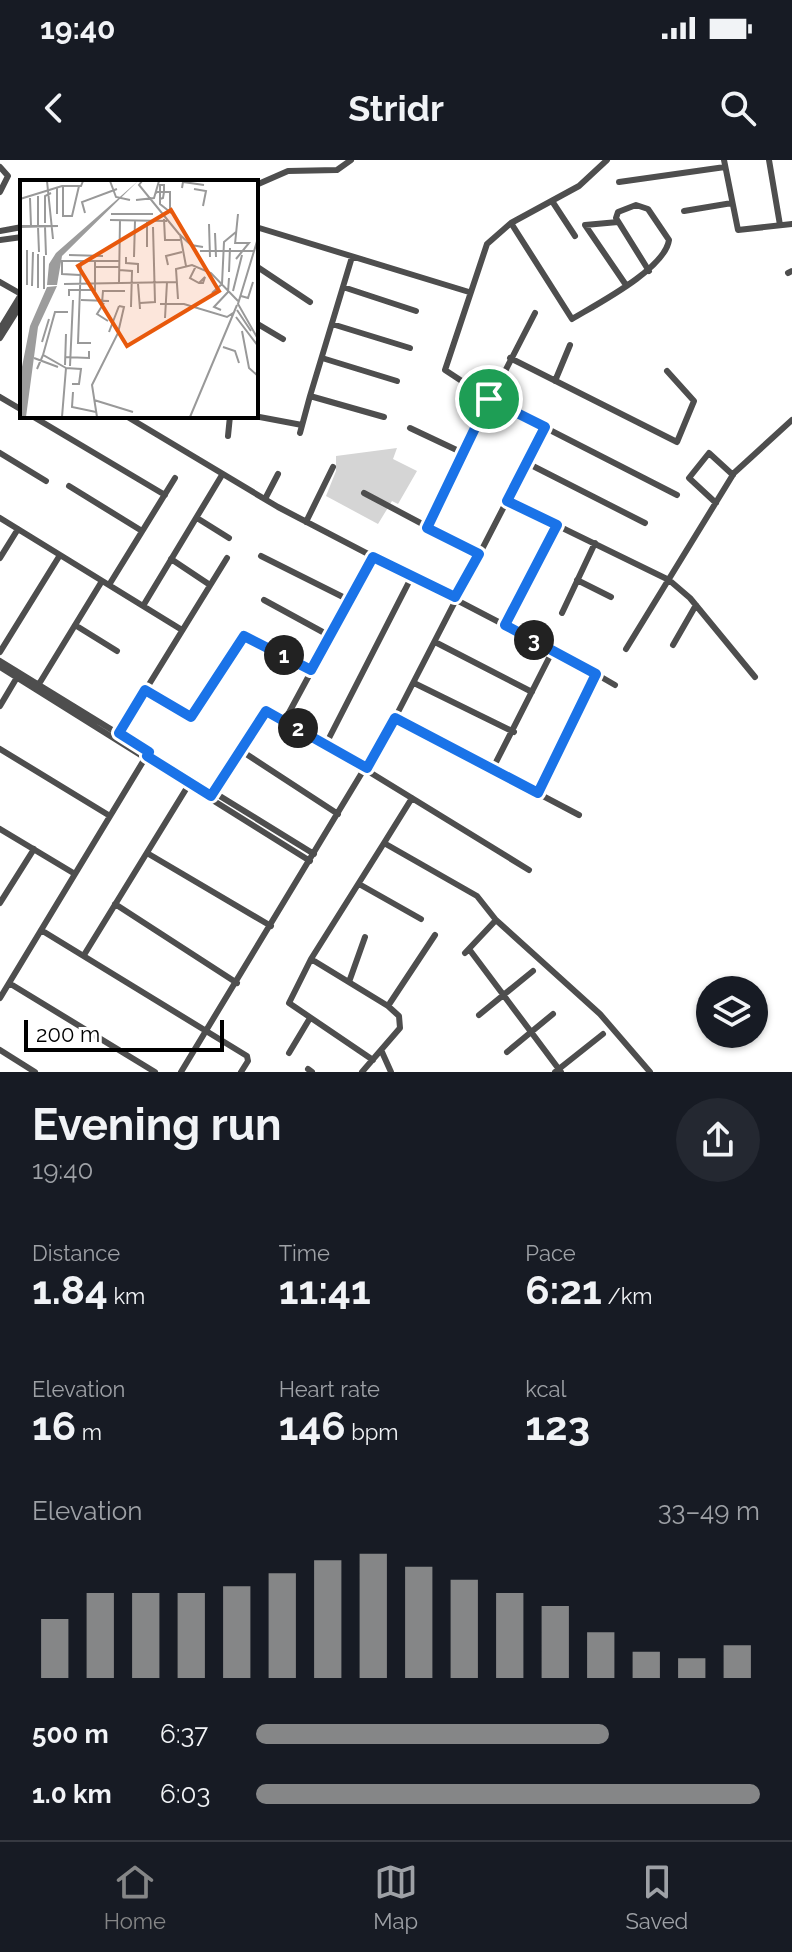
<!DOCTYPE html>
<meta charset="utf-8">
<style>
:root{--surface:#171b24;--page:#242831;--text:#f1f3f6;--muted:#9ea1a6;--line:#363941;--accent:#858687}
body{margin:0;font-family:Raleway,sans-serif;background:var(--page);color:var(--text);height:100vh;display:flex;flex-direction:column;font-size:30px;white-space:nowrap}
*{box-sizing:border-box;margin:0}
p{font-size:26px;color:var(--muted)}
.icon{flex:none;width:44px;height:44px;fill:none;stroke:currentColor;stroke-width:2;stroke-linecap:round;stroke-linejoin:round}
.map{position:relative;height:912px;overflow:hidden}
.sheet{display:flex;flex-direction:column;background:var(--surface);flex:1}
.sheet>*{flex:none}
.controls{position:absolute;left:696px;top:816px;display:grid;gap:16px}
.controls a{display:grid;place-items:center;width:72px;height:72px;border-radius:50%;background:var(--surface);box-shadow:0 2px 6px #0004;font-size:40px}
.scale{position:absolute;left:24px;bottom:20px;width:200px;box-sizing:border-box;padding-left:8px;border:4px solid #000;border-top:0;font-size:22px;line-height:28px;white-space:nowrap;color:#000;-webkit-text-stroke:6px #fff;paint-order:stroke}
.pin{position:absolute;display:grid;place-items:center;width:68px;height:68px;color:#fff;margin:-34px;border:4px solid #fff;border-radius:50%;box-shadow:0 2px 8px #0007}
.km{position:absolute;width:40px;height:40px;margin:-20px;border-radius:50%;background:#222;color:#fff;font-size:22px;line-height:40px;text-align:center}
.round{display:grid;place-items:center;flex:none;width:84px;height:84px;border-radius:42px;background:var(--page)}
.summary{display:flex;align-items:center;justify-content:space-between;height:136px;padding:0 32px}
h1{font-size:44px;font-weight:700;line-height:60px}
.stats{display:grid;grid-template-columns:repeat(3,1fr);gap:12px;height:136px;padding:8px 32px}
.stats div{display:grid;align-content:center}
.stats b{font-size:40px;font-weight:700}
.stats small{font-size:22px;font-weight:400}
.stats p{font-size:22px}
.chart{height:224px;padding:16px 32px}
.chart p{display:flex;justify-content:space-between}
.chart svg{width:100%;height:144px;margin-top:8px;stroke:var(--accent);stroke-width:6}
ul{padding:0 32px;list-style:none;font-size:26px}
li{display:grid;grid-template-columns:128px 96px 1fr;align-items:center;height:60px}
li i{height:20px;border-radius:10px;background:var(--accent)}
.status{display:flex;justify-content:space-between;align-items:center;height:56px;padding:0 40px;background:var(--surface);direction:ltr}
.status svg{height:22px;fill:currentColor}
header{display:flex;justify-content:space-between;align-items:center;height:104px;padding:0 32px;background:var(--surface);font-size:36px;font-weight:700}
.menu{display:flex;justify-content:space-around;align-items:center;height:112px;border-top:2px solid var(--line);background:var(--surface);font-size:22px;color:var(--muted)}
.menu a{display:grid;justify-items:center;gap:4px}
.menu .active{color:var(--accent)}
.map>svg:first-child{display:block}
.green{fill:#d5d5d5}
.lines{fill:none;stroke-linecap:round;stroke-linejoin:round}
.street{stroke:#4e4e4e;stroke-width:6}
.route-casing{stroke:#fff;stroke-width:16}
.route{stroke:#1a73e8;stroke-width:10}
.inset-road{fill:none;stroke:#999;stroke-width:2}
.view{fill:#e8590c;fill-opacity:0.15;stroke:#e8590c;stroke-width:4}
.inset-edge{fill:none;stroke:#000;stroke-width:4}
</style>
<div class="status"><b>19:40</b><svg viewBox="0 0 49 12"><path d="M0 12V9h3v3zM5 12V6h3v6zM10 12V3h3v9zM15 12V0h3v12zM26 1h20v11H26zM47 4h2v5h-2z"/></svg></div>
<header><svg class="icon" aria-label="back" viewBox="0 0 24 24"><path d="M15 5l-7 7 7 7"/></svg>Stridr<svg class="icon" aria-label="search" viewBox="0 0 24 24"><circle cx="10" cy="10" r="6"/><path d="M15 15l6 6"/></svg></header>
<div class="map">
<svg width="792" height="912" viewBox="0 0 792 912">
<rect width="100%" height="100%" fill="#fff"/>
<path class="green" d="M397,288L393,299L417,311L398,344L392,341L378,364L326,336L336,311V296Z"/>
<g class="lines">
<path class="street" d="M607,0L579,26L511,63L487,84L445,210L489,239L677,335
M724,0L738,70L792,64
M769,0L780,65
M0,7L8,16L0,32
M619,22L725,7
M256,25L288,11L337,10L351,0
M552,41L575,76
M684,51L732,43
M618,62L585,65L626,125
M511,63L572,159C597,144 665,109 669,80L648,49L636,45L618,52L616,58L649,111
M256,67L469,132
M0,71L22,67
M0,80L22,77
M352,97L310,236L384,257
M256,106L310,142
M788,113L792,111
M0,122L21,134
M343,127L416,151
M256,163L283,179
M332,164L410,188
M0,169L22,133
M0,178L22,143
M322,198L397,221
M510,198L677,282L694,241L667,211
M555,221L570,185
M0,237L22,250
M32,256L165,335
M126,256L278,347L595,512L596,517L538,633
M254,256L302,265
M410,268L463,293L427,368
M300,273L310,236
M228,276L230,256
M0,293L46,321
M463,293L535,153
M527,303L645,363
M69,326L142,371
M364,333L479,394
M265,339L278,314
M507,341L669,420L690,438L755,517
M716,343L689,318L709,293L733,315
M0,358L182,470
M197,358L229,378
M306,362L333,307
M261,396L349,440
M0,398L18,369
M171,399L210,425
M577,420L611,437
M109,425L175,318
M264,440L330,476
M143,446L222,315
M562,453L595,383
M75,465L117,491
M505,465L557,365
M435,482L532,532
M673,485L696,445
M626,489L734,313L792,260
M0,492L60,395
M0,501L314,694
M0,507L310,701
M596,514L615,525
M414,523L514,572
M39,524L102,421
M145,530L191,557L244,476L311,510
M0,546L19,514
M395,558L579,655
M285,560L373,397
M119,573L227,398
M326,584L412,416
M0,589L110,656
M240,590L338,654
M492,610L553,490
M211,636L263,554L270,551L529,710
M412,638L384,683L477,736L496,760
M0,669L75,714
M147,693L271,766
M359,724L421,759
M0,743L34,689
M115,744L237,823
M41,770L247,896L248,901L241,912
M469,789L561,912
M465,793L496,760L600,854L650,912
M84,795L191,621
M311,799L388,846L435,775
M349,822L365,777
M9,823L155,912
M0,838L147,595
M479,855L533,811
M0,890L35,912
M382,892L391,912
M507,892L553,854
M289,893L310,858
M373,900L289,843L311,799L384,683
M308,909L312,912
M181,912L395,558L545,267
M362,912L400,868L399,856L388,846
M555,912L603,874"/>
</g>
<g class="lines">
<g class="route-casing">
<path id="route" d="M489,239L545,267L507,341L557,365L505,465L596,514L538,633L395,558L367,608L266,551L211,636L147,596L149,592L119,573L145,530L191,557L244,476L311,510L373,397L455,437L479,394L427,368Z"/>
</g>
<use href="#route" class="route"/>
</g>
<g transform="translate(20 20)">
<rect width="238" height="238" fill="#fff"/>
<path d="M118,1L42,76L37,105H27L29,84L36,73ZM37,106L18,147L6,237H0V197L10,146L27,107Z" fill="#9c9c9c"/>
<path class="inset-road" d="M27,1L33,59M90,1L96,17L110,20M122,1L119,5L159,54L171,65L183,67M43,6V36H52L59,6M162,8L163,2L184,5M174,9L186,11L183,26M136,13L137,12H150V32L140,24V5H144V12L143,18L140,19M18,16V46M10,18L11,46M0,19L42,6H61L63,1M116,20L134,18L139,1M65,33L62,22L97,9M37,34V7M91,34H133M144,39L145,60H160M90,40L147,41M127,41V67M25,43V16L31,13M189,44L190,77M0,46H38L0,47M18,47L19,72M25,47L26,75M195,53L196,77M160,54L166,86M238,58L218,124L238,159M215,63H229L216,79M215,64L218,34M180,71H234M49,75L83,76M106,77V83L118,84V93M114,77L115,41M61,81L58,163H71M148,85L146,76L162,72M176,86L170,98L179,103H183L185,97L179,103M75,87H100M99,90L112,91L111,127M209,92L210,68M60,95L42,94V81H100M44,104L157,102M99,104L100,40M118,104L120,129M7,105V70M12,106L13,72M18,108V74M24,109V76M213,111L222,75M192,113L202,104L204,62L216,52M49,116V110H75V81M221,116L228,118L233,102M158,119L156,89L172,85L191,93L218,121M61,120L89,121M82,123L83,111H105M84,123L77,134L88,141M120,123L135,122L133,47M140,124H164L207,137L213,133M201,130L194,127L208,112L209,98M217,130L231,151M216,137L238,166M145,138L147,102M222,151L229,188L238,196M89,152L99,126M22,162L29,139M203,167L215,171L219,183M23,175L35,132H48M45,177L69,178V171M14,178L38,187M45,185L46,154M50,186L53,120M17,189L23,175L46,188M53,212L52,227L76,232M74,220L113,232M42,237L46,188L61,189L59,204H52M77,237L72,205L98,153L104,127L99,126M170,237L217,125"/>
<path class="view" d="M151,30L199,111L107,166L58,86Z"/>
<rect width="238" height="238" class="inset-edge"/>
</g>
</svg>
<div class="controls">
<a><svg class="icon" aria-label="layers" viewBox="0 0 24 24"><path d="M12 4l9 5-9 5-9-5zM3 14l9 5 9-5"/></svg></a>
</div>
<div class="scale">200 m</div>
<div class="pin" style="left:489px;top:239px;background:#1e9e55"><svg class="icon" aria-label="arrive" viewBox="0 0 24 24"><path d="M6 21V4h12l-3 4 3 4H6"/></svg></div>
<b class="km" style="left:284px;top:495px">1</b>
<b class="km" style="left:298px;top:568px">2</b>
<b class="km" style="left:534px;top:480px">3</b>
</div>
<section class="sheet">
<div class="summary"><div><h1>Evening run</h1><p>19:40</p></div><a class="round"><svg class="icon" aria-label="share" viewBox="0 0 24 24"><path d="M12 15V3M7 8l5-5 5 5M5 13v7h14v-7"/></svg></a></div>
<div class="stats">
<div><p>Distance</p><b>1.84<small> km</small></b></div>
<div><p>Time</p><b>11:41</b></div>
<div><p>Pace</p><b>6:21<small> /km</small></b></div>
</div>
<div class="stats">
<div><p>Elevation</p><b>16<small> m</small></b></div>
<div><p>Heart rate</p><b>146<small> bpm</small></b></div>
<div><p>kcal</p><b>123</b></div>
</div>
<div class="chart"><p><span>Elevation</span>33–49 m</p>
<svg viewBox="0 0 160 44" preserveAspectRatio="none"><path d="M5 44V26M15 44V18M25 44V18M35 44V18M45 44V16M55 44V12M65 44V8M75 44V6M85 44V10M95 44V14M105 44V18M115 44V22M125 44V30M135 44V36M145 44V38M155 44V34"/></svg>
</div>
<ul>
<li><b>500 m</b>6:37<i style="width:70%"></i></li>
<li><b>1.0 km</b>6:03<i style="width:100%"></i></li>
</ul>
</section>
<nav class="menu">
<a class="active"><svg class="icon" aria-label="home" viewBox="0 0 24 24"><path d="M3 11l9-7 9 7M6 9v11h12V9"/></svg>Home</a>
<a><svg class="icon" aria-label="map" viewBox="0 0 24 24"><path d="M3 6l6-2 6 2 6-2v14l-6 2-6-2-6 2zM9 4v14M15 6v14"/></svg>Map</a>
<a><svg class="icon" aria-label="saved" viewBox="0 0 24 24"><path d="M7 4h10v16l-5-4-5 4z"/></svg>Saved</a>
</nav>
